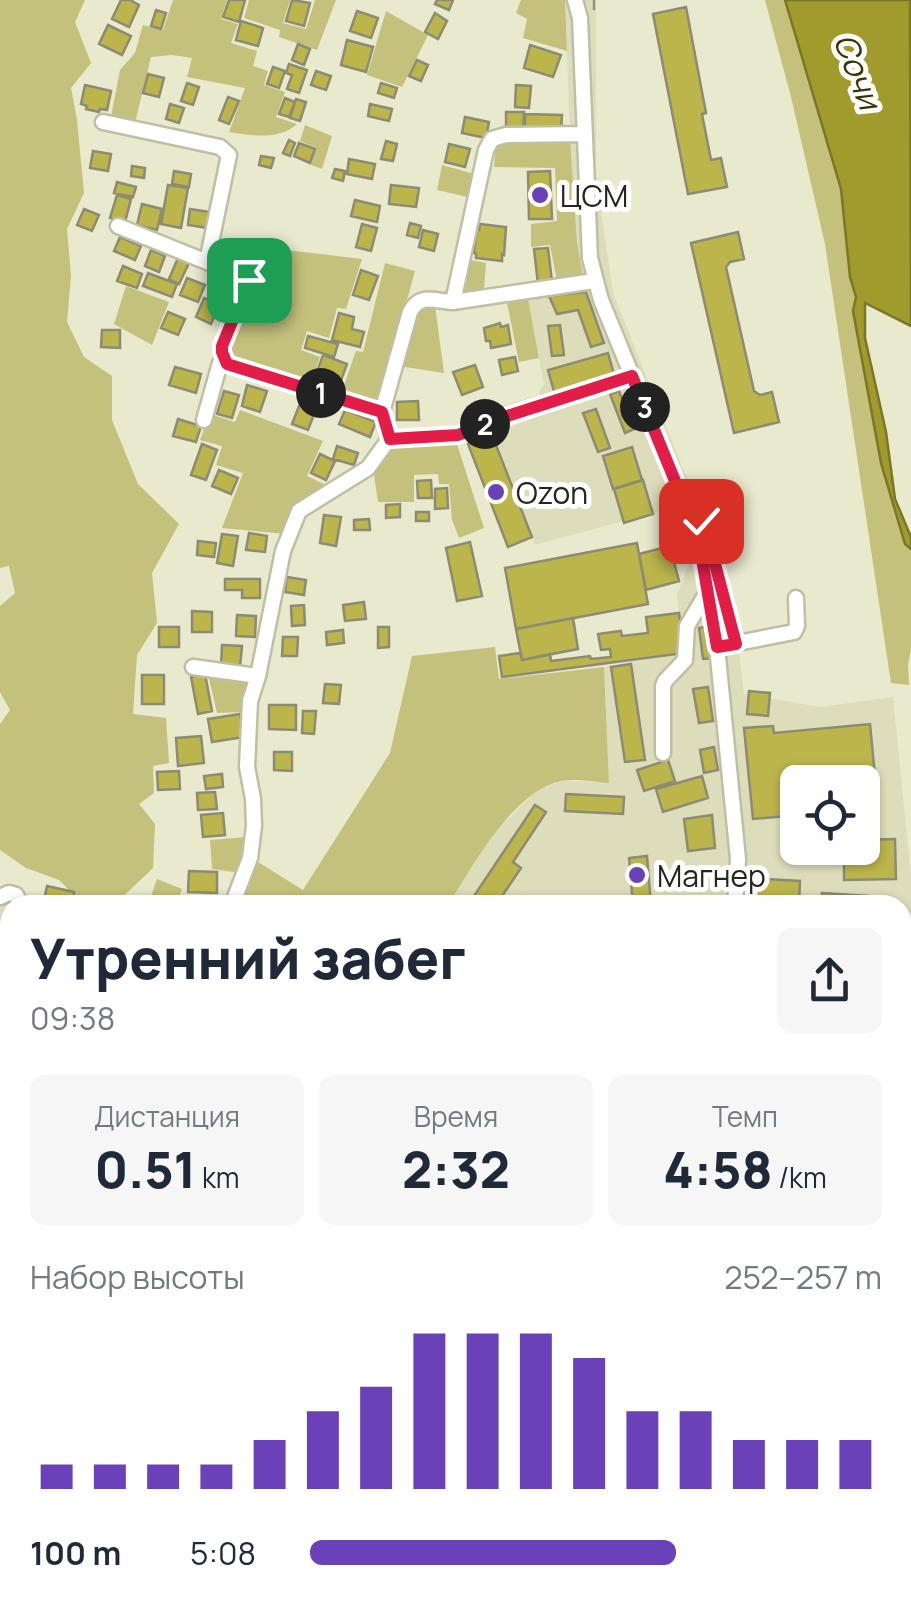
<!DOCTYPE html>
<html lang="ru">
<meta charset="utf-8">
<style>
:root{--surface:#fff;--page:#f6f6f7;--text:#1f2937;--muted:#747a83;--accent:#6a41b9}
body{margin:0;font-family:Manrope,sans-serif;background:var(--page);color:var(--text);height:100vh;display:flex;flex-direction:column;font-size:38px;white-space:nowrap}
*{box-sizing:border-box;margin:0}
p{font-size:32px;color:var(--muted)}
.icon{flex:none;width:55px;height:55px;fill:none;stroke:currentColor;stroke-width:2;stroke-linecap:round;stroke-linejoin:round}
.map{position:relative;flex:1;overflow:hidden}
.sheet{position:absolute;left:0px;top:895px;width:912px;height:715px;display:flex;flex-direction:column;background:var(--surface);border-radius:30px 30px 0 0;box-shadow:0 2px 8px #0004}
.sheet>*{flex:none}
.tools{position:absolute;left:780px;top:765px;display:grid;gap:20px}
.tools a{display:grid;place-items:center;width:100px;height:100px;border-radius:15px;background:var(--surface);box-shadow:0 2px 8px #0004;font-size:50px}
.pin{position:absolute;display:grid;place-items:center;width:85px;height:85px;color:#fff;margin:-42px;border-radius:20px;box-shadow:0 5px 15px #0006}
.km{position:absolute;width:50px;height:50px;margin:-25px;border-radius:50%;background:#222;color:#fff;font-size:28px;line-height:50px;text-align:center}
.round{display:grid;place-items:center;flex:none;width:105px;height:105px;border-radius:15px;background:var(--page)}
.summary{display:flex;align-items:center;justify-content:space-between;height:170px;padding:0 30px}
h1{font-size:55px;font-weight:800;line-height:75px}
.figures{display:grid;grid-template-columns:repeat(3,1fr);gap:15px;height:170px;padding:10px 30px}
.figures div{display:grid;align-content:center;border-radius:15px;background:var(--page);text-align:center}
.figures b{font-size:50px;font-weight:800}
.figures small{font-size:28px;font-weight:400}
.figures p{font-size:28px}
.chart{height:280px;padding:20px 30px}
.chart p{display:flex;justify-content:space-between}
.chart svg{width:100%;height:180px;margin-top:10px;stroke:var(--accent);stroke-width:6}
ul{padding:0 30px;list-style:none;font-size:32px}
li{display:grid;grid-template-columns:160px 120px 1fr;align-items:center;height:75px}
li i{height:25px;border-radius:12px;background:var(--accent)}
.map>svg:first-child{display:block}
.built{fill:#deddbb;fill-rule:evenodd}
.green{fill:#c4c17d}
.water{fill:#a19a2c;stroke:#7c7727;stroke-width:2.5}
.lines{fill:none;stroke-linecap:round;stroke-linejoin:round}
.stream{stroke:#7c7727;stroke-width:4}
.building{fill:#bcb54c;stroke:#8c8b73;stroke-width:2.5}
.minor-casing{stroke:#c0bfa5;stroke-width:19}
.major-casing{stroke:#fff;stroke-width:22}
.path{stroke:#969582;stroke-width:2.5;stroke-dasharray:10 5;stroke-linecap:butt}
.minor{stroke:#fff;stroke-width:14}
.major{stroke:#cec5ec;stroke-width:18}
.route-casing{stroke:#fff;stroke-width:20}
.route{stroke:#e11d48;stroke-width:12}
.poi-dot{fill:#6a41b9;stroke:#fff;stroke-width:4}
.labels{text-anchor:middle;dominant-baseline:central;stroke-width:10;stroke-linejoin:round;paint-order:stroke}
.poi-label{font-size:30px;fill:#26251c;stroke:#fff;text-anchor:start}
.water-label{font-size:32px;font-style:italic;fill:#383507;stroke:#fff}
</style>
<div class="map">
<svg width="911" height="1610" viewBox="0 0 911 1610">
<rect width="100%" height="100%" fill="#e9e9ce"/>
<path class="built" d="M565,0H596V176L613,293L689,484L717,561L738,643L744,694L820,707L893,697L911,875V925L903,994L902,905H448L490,837L536,791L562,781L609,782L604,667L684,652L677,595L693,553L676,507L535,545L492,435L544,413L539,392L544,385L527,294L586,292L577,242L570,139ZM798,782H862V848H798Z
M903,1461L911,1498V1610H767L763,1600H902Z
M169,1600H476L463,1610H170Z"/>
<path class="green" d="M0,0H85L75,22L91,63L71,88L77,120L84,193L67,229L71,276L67,322L84,357L112,376V420L138,484L179,524L152,573L157,623L137,655L133,714L166,718L169,763L153,766L154,793L139,804L155,824L153,868L114,905L83,904L59,880L26,868L0,850V724L10,710L0,692V606L15,593L9,566L0,568Z
M173,0H227L221,19L238,24L231,43L257,51L253,66L268,71L264,85L285,92L276,117L297,124C280,140 252,136 229,132L245,88L187,77L192,58L172,55L151,57L135,123L111,117L120,70L135,53L143,25L163,30Z
M249,0H290L283,23L306,29L315,0H336L317,50L279,37L280,30L244,18Z
M521,0H565L567,51L523,38L527,19L516,13Z
M765,0H785L841,189L850,277L856,297L853,312L881,463L905,544L911,549V648L908,665L909,685L891,683L825,244L791,97Z
M386,11L428,35L402,87L367,75Z
M305,125L332,136L322,169L311,165L316,148L300,141Z
M570,139L577,242L583,276L557,281L550,245L531,247V224L557,221L555,168L494,167L496,140Z
M442,165L478,175L472,198L437,190Z
M270,248L362,259L346,309L337,308L329,338L307,331L301,350L320,357L310,385L231,359L226,347Z
M466,259L486,263L484,288L481,294L458,296Z
M385,263L415,271L378,404L342,391L356,351L363,352Z
M126,286L169,302L152,345L114,324Z
M527,294L539,358L519,362L506,298Z
M422,305L435,306L444,373L399,366L408,327Z
M240,410L323,441L307,476L328,486L286,534L222,528L243,473L216,465L222,446L200,440L210,414L235,422Z
M456,441L484,528L459,538L452,520L449,484H439L438,474L414,475V502H378L373,468L392,442Z
M495,647L499,679L604,667L609,783C595,782 577,778 562,781C514,789 472,867 448,905H241L258,862L303,890L390,753L412,656Z
M208,674L252,679L245,712L217,713Z
M248,837L241,873L212,869L210,840Z
M157,879L182,889L176,905H148Z
M911,1247V1498L902,1461V1257Z"/>
<path class="water" d="M785,0H910L911,326L865,303V338L886,432L895,499L911,537V549L905,544L881,463L853,311L856,297L850,277L841,189Z
M911,1056V1202L903,1220V1085Z
M528,1600H579L572,1610H516Z"/>
<g class="lines">
<path class="stream" d="M0,1397L10,1395
M321,1610L326,1600"/>
</g>
<path class="building" d="M121,0H130L139,5L129,27L112,19Z
M229,0H245L239,22L223,17Z
M292,0L310,3L304,26L286,21Z
M437,0H453L449,10L435,4Z
M686,7L706,113L702,114L711,160L721,158L727,187L688,194L653,14Z
M156,10L166,13L161,29L151,26Z
M357,11L378,18L371,38L350,31Z
M435,13L447,21L438,39L425,32Z
M241,21L263,28L258,46L236,40Z
M108,25L131,36L122,55L99,44Z
M347,40L373,47L366,72L341,65Z
M298,44L310,49L304,65L292,60Z
M530,45L561,55L553,77L524,68Z
M417,60L428,65L421,81L409,76Z
M289,64L307,70L299,93L287,89L292,75L286,73Z
M273,67L285,71L279,88L267,84Z
M316,71L331,76L326,90L311,85Z
M148,74L164,78L159,97L143,93Z
M187,83L199,87L193,105L181,101Z
M381,83L397,88L394,98L378,93Z
M85,85L111,91L107,110L100,109L99,112L86,109L87,106L81,104Z
M516,85L531,86L529,108L515,107Z
M228,97L239,101L229,124L219,120Z
M285,98L295,102L289,117L279,114Z
M296,99L306,102L300,121L290,118Z
M170,104L184,108L179,123L166,119Z
M370,104L392,109L389,121L368,116Z
M506,112H524L523,132L506,131Z
M525,114L562,115L561,132H525Z
M465,117L489,122L486,138L462,133Z
M289,140L295,143L290,156L283,153Z
M386,141L397,144L393,161L381,159Z
M299,143L315,149L310,163L294,156Z
M449,144L470,149L465,167L445,162Z
M93,151L111,154L108,171L90,168Z
M261,156L274,158L271,168L259,165Z
M349,159L375,164L372,179L347,174Z
M132,166L145,168L144,178L131,176Z
M335,169L345,171L343,181L332,178Z
M174,171L191,174L189,187L172,184Z
M550,171L552,219H529L528,172Z
M117,182L136,187L133,197L114,193Z
M168,185L188,188L181,228L161,224Z
M391,185L419,188L416,207L389,204Z
M117,195L131,199L125,222L110,218Z
M355,200L380,206L377,222L351,216Z
M142,204L162,209L157,230L137,225Z
M84,209L99,215L92,231L77,225Z
M190,209L210,212L208,228L188,225Z
M410,223L421,226L418,238L407,235Z
M362,224L377,228L371,251L356,247Z
M480,224L506,227L504,255L502,254V261L476,258V254L474,253L477,229L479,230Z
M423,230L438,234L434,251L419,247Z
M738,232L744,259L730,262L726,267L754,391L760,395L772,392L779,422L734,433L691,243Z
M120,237L141,246L135,260L114,251Z
M251,245L264,249L259,264L246,260Z
M548,248L552,282L538,284L534,249Z
M151,250L165,256L159,272L145,266Z
M178,258L189,263L179,284L169,279Z
M123,266L142,274L137,288L117,281Z
M361,270L378,276L369,300L353,295Z
M148,273L177,284L172,297L143,286Z
M187,278L205,285L198,302L180,295Z
M586,292L604,343L591,347L578,310L557,314L549,296Z
M204,298L219,304L211,324L196,317Z
M168,312L185,319L178,335L161,328Z
M339,313L354,317L352,329L364,332L360,347L332,340Z
M500,323L501,327L508,325L511,344L491,348L490,341H486L484,328Z
M560,325L564,355L552,356L548,326Z
M102,330H120V348L101,347Z
M308,336L338,344L334,357L305,348Z
M608,353L615,378L555,395L548,370Z
M323,355L347,364L339,386L315,377Z
M515,357L518,371L502,375L499,360Z
M475,365L483,387L462,395L453,372Z
M175,367L201,374L196,393L169,385Z
M247,385L267,391L260,412L242,406Z
M224,391L239,395L232,418L217,414Z
M619,391L634,429L625,433L610,394Z
M301,401L317,407L308,430L292,424Z
M418,401L419,420H397V402Z
M596,409L610,448L598,452L583,413Z
M345,410L376,422L370,437L339,424Z
M178,419L201,426L196,442L173,436Z
M492,435L532,537L508,547L468,444Z
M202,444L217,450L206,480L191,475Z
M337,446L358,453L354,465L333,459Z
M632,447L642,480L613,489L603,456Z
M320,454L335,461L326,480L311,473Z
M219,470L238,478L231,494L212,486Z
M431,480L432,498H418L417,481Z
M643,480L653,514L624,523L614,489Z
M447,488L448,508L435,509V489Z
M400,504V517L386,518V505Z
M416,512H429V521H416Z
M324,515L341,517L336,546L320,543Z
M369,519L370,530H354V520Z
M249,533L267,536L265,552L246,550Z
M222,534L238,536L233,566L217,563Z
M198,541L216,543L214,557L197,555Z
M470,542L482,596L457,601L446,548Z
M637,543L648,604L516,629L505,568Z
M670,546L679,581L646,590L639,554Z
M287,577L306,580L304,595L285,592Z
M225,579H260V598H242V590H225Z
M364,602L366,619L345,621L343,605Z
M304,605L305,625L292,626L291,606Z
M192,611L212,612V632H192Z
M679,613L684,653L502,677L499,656L520,653L522,660L550,654L551,661L590,656L591,659L611,657L610,649L601,650L598,634L621,631L622,636L648,633L646,617Z
M237,615L256,616L255,637L236,636Z
M573,618L578,649L522,660L516,629Z
M711,626L715,658L703,659L699,628Z
M159,627H179V647H159Z
M378,627H389V647L378,648Z
M343,630L344,643L327,645L326,632Z
M283,637H298L297,656H282Z
M222,645L242,646L240,667L221,666Z
M631,664L645,760L625,762L611,667Z
M205,674L212,711L198,714L191,677Z
M142,675H164V704H142Z
M325,684L341,685L339,704L323,703Z
M708,687L713,721L699,723L693,689Z
M749,691L770,693L768,716L747,714Z
M269,705H296V730L269,729Z
M303,711H316L314,734L302,733Z
M240,714L244,737L212,742L208,719Z
M870,724L878,807L862,808V782H798V815L753,819L744,728L773,726L774,733Z
M201,736L204,763L178,766L176,738Z
M714,747L718,770L704,773L700,750Z
M274,752H292V771L274,770Z
M668,760L675,781L644,791L637,770Z
M179,771L180,789L158,790L157,772Z
M222,774L223,787L206,789L204,776Z
M702,776L708,798L663,812L656,789Z
M215,792L217,809L198,810L197,793Z
M566,794L624,797L623,814L565,811Z
M535,805L546,812L513,862L521,868L496,905H468Z
M223,813L225,835L203,837L201,815Z
M712,815L715,848L688,851L684,819Z
M895,839L896,879L844,880V848H862V840Z
M647,856L651,905H633L629,858Z
M189,871L217,872V893L188,892Z
M750,878L800,881L799,905H748Z
M47,886L74,892L72,905H43Z
M822,893L868,896L867,905H821Z
M2,1322L10,1326V1351L0,1346Z
M3,1487L10,1489V1510L0,1507Z
M4,1516L10,1519V1540L0,1534V1524Z
M6,1574L10,1578V1600H15L6,1609L0,1603V1580Z
M83,1600H89L97,1608L73,1610Z
M117,1600H141L137,1610H124L114,1606Z
M175,1600H188V1610H174Z
M218,1600H261L258,1610H215Z
M349,1600H372L374,1610H351Z
M431,1600H447L454,1606L450,1610H427L424,1608Z
M453,1600H472L463,1610Z
M680,1600H702L694,1610H680L675,1607Z"/>
<g class="lines">
<g class="minor-casing">
<path id="minor" d="M575,0L580,18L590,258L601,300L682,498L701,553L717,647L738,859L735,905
M103,122L220,147L229,155L207,262
M118,226L207,262L240,271L247,274L249,280L222,346V353L227,364L382,412
M453,302L594,281
M204,420L220,363
M389,439L457,435L507,415L632,376
M717,647L794,632L797,626L796,598
M193,667L258,676
M663,753V686L665,681L685,660L687,626L708,591
M0,897L9,893L16,895L21,905
M232,905L250,858L254,826L253,799L247,767L250,701L258,676L283,551L299,511L368,468L389,439L382,412L410,312C420,293 433,301 453,302L486,150L492,139L506,135L585,134
M0,1232L10,1235
M902,1241L911,1225
M0,1361L10,1364
M0,1423L10,1424
M902,1509L911,1519
M902,1577L911,1593
M161,1600L162,1610
M852,1600L858,1610
M883,1600L889,1610
M722,1610L732,1600"/>
</g>
<g class="major-casing">
<path id="major" d="M793,1600L802,1610"/>
</g>
<path class="path" d="M594,0V13
M722,590L732,631"/>
<use href="#minor" class="minor"/>
<use href="#major" class="major"/>
</g>
<g class="lines">
<g class="route-casing">
<path id="route" d="M249,280L222,346V352L227,364L382,412L390,439L458,435L507,416L632,376L682,498L701,553L717,647L736,644L715,564L701,521"/>
</g>
<use href="#route" class="route"/>
</g>
<g class="poi-dot">
<circle cx="540" cy="195" r="10"/>
<circle cx="496" cy="492" r="10"/>
<circle cx="637" cy="875" r="10"/>
</g>
<g class="labels">
<g class="poi-label">
<text x="560" y="195">ЦСМ</text>
<text x="516" y="492">Ozon</text>
<text x="657" y="875">Магнер</text>
</g>
<g class="water-label">
<text transform="translate(858 71) rotate(69)">Сочи</text>
</g>
</g>
</svg>
<div class="tools">
<a><svg class="icon" aria-label="locate" viewBox="0 0 24 24"><circle cx="12" cy="12" r="6"/><path d="M12 2v4M12 18v4M2 12h4M18 12h4"/></svg></a>
</div>
<div class="pin" style="left:249px;top:280px;background:#1e9e55"><svg class="icon" aria-label="arrive" viewBox="0 0 24 24"><path d="M6 21V4h12l-3 4 3 4H6"/></svg></div>
<div class="pin" style="left:701px;top:521px;background:#d93025"><svg class="icon" aria-label="check" viewBox="0 0 24 24"><path d="M5 12l5 5 9-10"/></svg></div>
<b class="km" style="left:321px;top:393px">1</b>
<b class="km" style="left:485px;top:424px">2</b>
<b class="km" style="left:645px;top:407px">3</b>
<section class="sheet">
<div class="summary"><div><h1>Утренний забег</h1><p>09:38</p></div><a class="round"><svg class="icon" aria-label="share" viewBox="0 0 24 24"><path d="M12 15V3M7 8l5-5 5 5M5 13v7h14v-7"/></svg></a></div>
<div class="figures">
<div><p>Дистанция</p><b>0.51<small> km</small></b></div>
<div><p>Время</p><b>2:32</b></div>
<div><p>Темп</p><b>4:58<small> /km</small></b></div>
</div>
<div class="chart"><p><span>Набор высоты</span>252–257 m</p>
<svg viewBox="0 0 160 44" preserveAspectRatio="none"><path d="M5 44V38M15 44V38M25 44V38M35 44V38M45 44V32M55 44V25M65 44V19M75 44V6M85 44V6M95 44V6M105 44V12M115 44V25M125 44V25M135 44V32M145 44V32M155 44V32"/></svg>
</div>
<ul>
<li><b>100 m</b>5:08<i style="width:64%"></i></li>
</ul>
</section>
</div>
